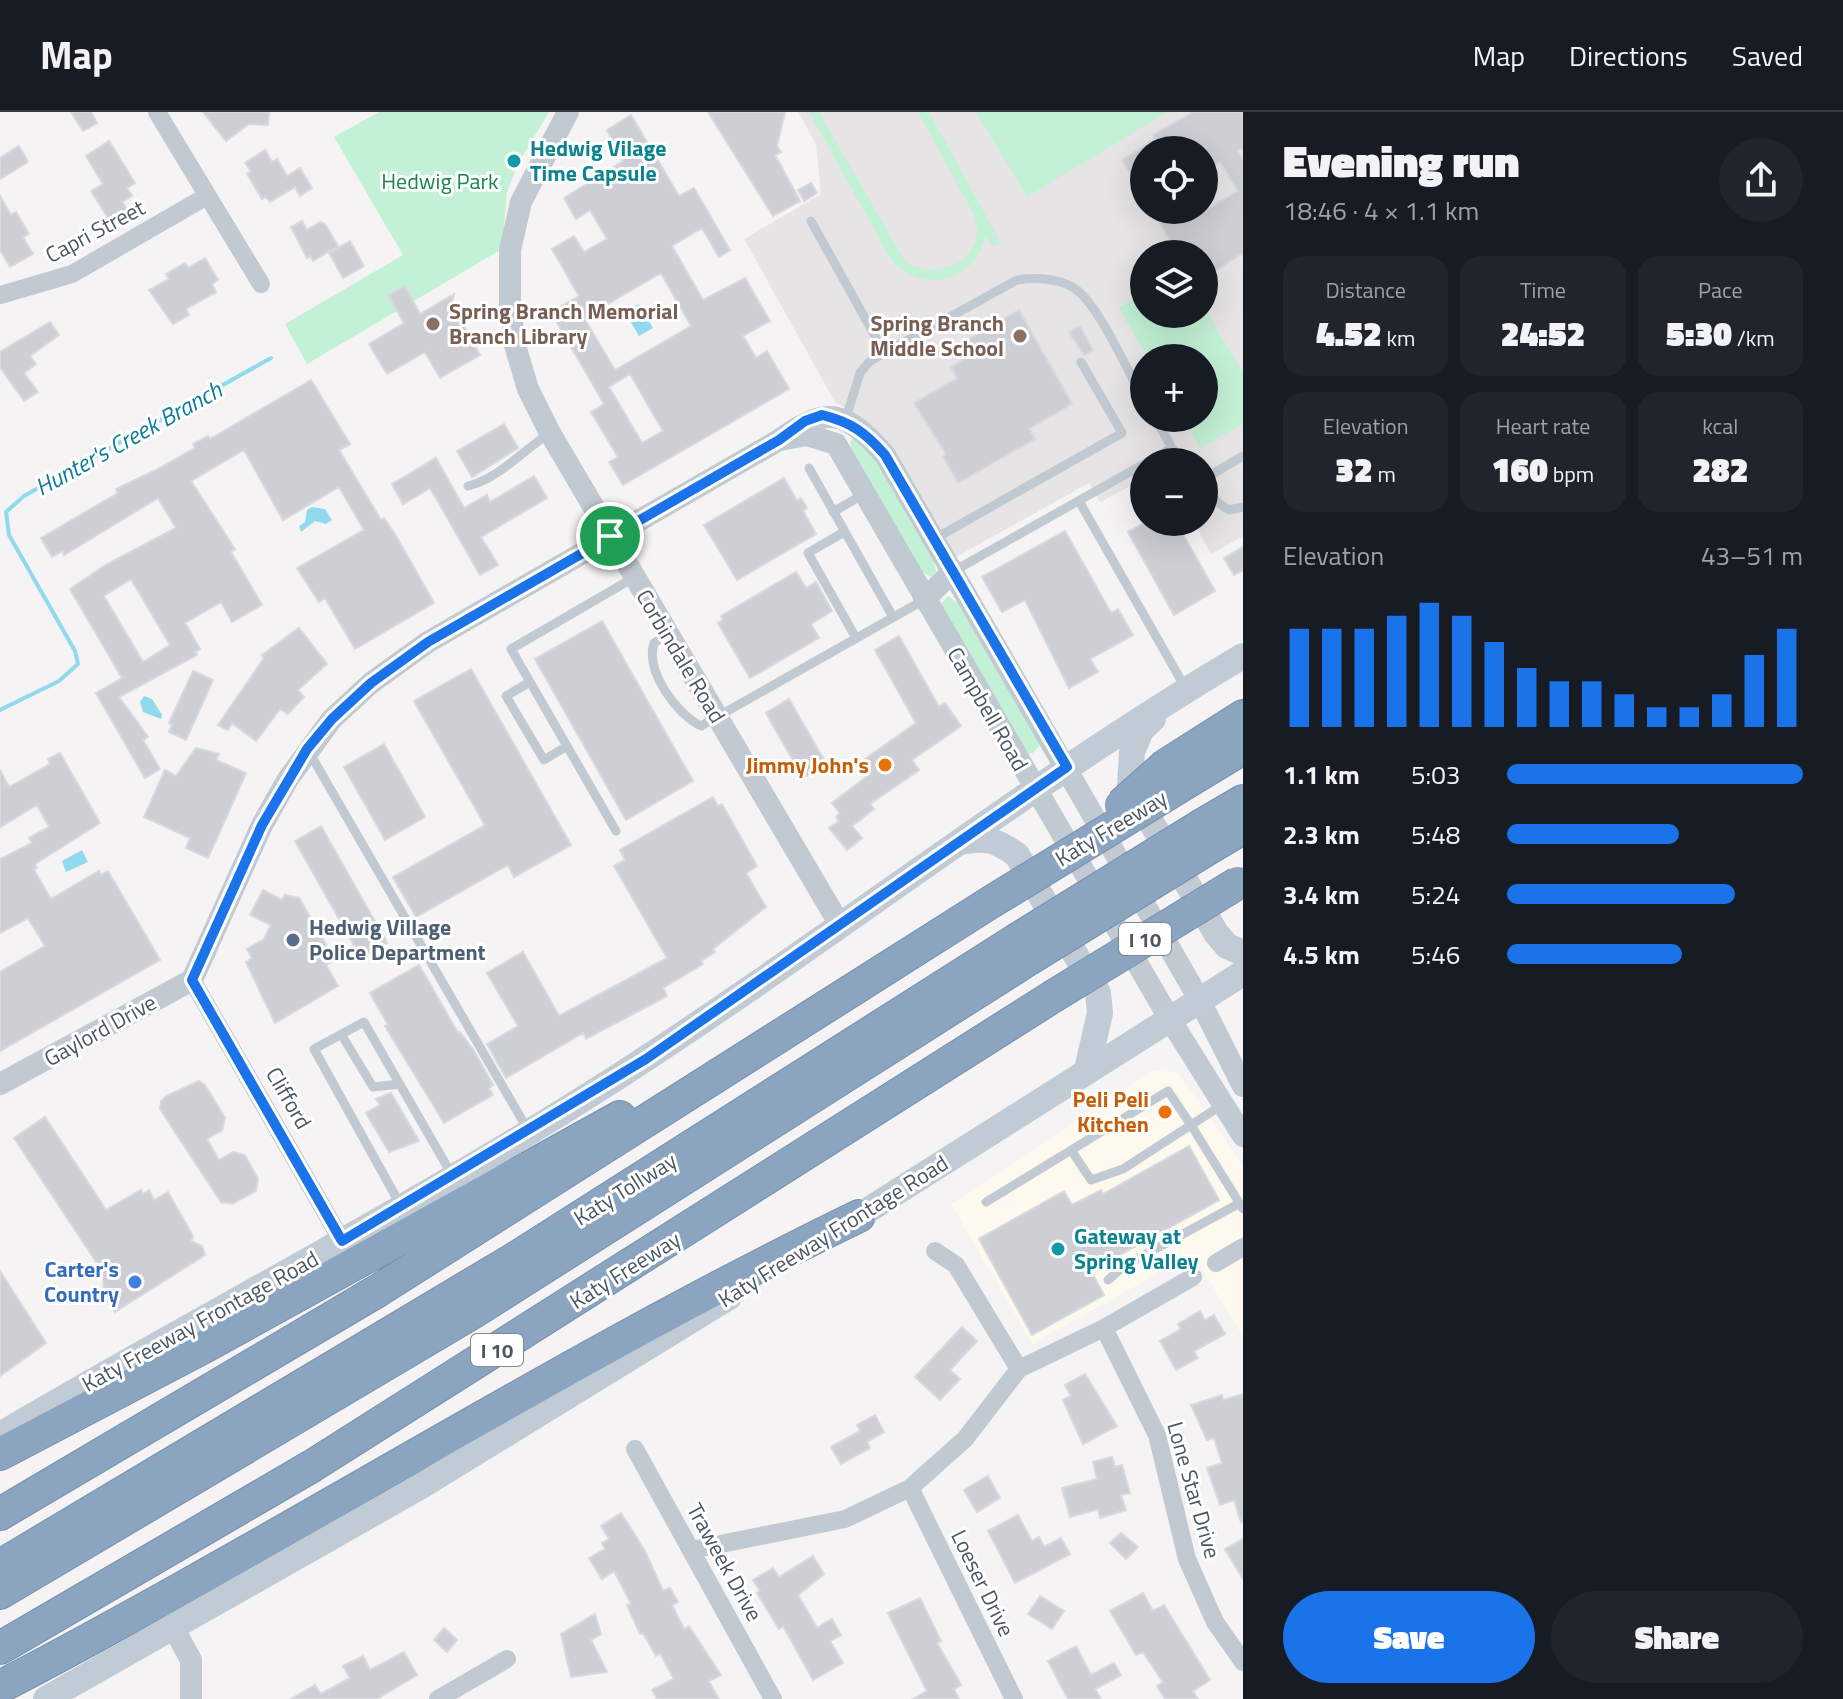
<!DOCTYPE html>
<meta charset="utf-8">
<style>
:root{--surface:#171b24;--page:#20242c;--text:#f1f3f6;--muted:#9ea1a6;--line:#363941;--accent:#1a73e8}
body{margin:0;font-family:"Titillium Web",sans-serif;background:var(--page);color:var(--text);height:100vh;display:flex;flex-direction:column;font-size:30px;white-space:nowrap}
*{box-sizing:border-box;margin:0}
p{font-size:26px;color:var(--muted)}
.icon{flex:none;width:44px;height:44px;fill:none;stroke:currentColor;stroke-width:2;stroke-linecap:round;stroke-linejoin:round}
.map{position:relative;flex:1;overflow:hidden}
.details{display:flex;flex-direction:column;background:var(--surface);width:600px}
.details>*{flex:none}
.fabs{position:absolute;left:1130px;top:24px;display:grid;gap:16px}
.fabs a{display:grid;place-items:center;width:88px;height:88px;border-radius:50%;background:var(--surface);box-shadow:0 8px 32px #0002;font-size:40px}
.pin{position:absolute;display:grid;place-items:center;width:68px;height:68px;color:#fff;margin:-34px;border:4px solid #fff;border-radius:50%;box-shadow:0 2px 8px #0007}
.round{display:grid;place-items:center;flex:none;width:84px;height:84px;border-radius:42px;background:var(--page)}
.headline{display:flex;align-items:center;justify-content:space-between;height:136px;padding:0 40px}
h1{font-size:44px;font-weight:800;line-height:60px}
.stats{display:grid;grid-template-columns:repeat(3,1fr);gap:12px;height:136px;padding:8px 40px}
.stats div{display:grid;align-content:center;border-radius:20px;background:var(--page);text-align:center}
.stats b{font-size:34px;font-weight:800}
.stats small{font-size:22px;font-weight:400}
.stats p{font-size:22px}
.chart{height:224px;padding:16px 40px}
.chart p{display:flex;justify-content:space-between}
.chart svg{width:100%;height:144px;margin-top:8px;stroke:var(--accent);stroke-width:6}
.button{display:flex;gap:16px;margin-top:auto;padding:16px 40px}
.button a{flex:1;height:92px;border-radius:48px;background:var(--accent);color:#fff;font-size:32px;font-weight:800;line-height:92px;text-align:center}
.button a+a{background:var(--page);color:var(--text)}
ul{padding:0 40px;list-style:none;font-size:26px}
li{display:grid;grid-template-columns:128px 96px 1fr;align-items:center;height:60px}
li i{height:20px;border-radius:10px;background:var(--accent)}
header{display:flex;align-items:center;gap:48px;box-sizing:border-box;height:112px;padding:0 40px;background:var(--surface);border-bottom:2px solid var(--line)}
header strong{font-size:38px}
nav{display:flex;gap:44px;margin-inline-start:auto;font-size:28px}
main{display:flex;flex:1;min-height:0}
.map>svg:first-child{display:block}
.commercial{fill:#fdf9ef}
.education{fill:#e6e4e5;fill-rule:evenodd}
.green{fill:#c3f1d5}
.water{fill:#90daee}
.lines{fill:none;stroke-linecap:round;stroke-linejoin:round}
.stream{stroke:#90daee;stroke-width:4}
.building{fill:#cdcfd5;stroke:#d7d9de;stroke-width:2;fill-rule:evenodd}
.motorway-casing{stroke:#7690ad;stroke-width:34}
.service{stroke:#c1cad2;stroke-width:9}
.minor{stroke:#c1cad2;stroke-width:18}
.tertiary{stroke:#c1cad2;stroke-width:22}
.secondary{stroke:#c1cbd6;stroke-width:26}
.motorway{stroke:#8ba5c1;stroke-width:32}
.motorway-bridge-casing{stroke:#7690ad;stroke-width:34;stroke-linecap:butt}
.motorway-bridge{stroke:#8ba5c1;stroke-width:32}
.route-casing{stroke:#fff;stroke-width:16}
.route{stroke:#1a73e8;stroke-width:10}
.culture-dot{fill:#0f9aa8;stroke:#fff;stroke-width:3}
.education-dot{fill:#8d6e63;stroke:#fff;stroke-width:3}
.food-dot{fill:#e8710a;stroke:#fff;stroke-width:3}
.service-dot{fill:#5c6f8a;stroke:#fff;stroke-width:3}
.shop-dot{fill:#3f7fe0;stroke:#fff;stroke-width:3}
.labels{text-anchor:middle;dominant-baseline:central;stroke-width:6;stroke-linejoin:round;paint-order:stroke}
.shield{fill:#fff;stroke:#808990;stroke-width:2}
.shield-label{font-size:20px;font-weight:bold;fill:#4a5661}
.culture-label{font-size:22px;font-weight:bold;fill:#0d838f;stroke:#fff;text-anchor:start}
.park-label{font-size:22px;fill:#17864f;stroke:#fff}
.street-label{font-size:22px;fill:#4a5661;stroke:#fff}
.education-label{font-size:22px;font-weight:bold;fill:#785e54;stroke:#fff;text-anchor:start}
.food-label{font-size:22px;font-weight:bold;fill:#c56008;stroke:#fff;text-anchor:end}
.service-label{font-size:22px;font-weight:bold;fill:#4e5e75;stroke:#fff;text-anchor:start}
.shop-label{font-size:22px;font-weight:bold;fill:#366cbe;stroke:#fff;text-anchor:end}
.water-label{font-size:24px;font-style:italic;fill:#0c7c9b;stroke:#fff}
</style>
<header>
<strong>Map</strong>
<nav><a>Map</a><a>Directions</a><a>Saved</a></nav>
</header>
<main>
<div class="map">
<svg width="1243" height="1587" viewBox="0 0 1243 1587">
<rect width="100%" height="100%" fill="#f5f3f3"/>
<path class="commercial" d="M1152,958L1179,961L1243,1055V1225L1193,1142L1032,1232L951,1092Z"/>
<path class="education" d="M798,0H1243V424L1211,442L1194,410H1204V350H1144V367L1100,390L1089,371L956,445L862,306L835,290L744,127L821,82L816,32ZM1144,38H1204V98H1144ZM1144,142H1204V202H1144ZM1144,246H1204V306H1144Z"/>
<path class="green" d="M379,0H549L518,52L507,80L502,137L307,252L285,212L403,143L334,25Z
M809,0H819L906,151C942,170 991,145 973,101L918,0H929L1001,131L993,135L985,124C976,172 917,184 889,144Z
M976,0H1167L1027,85Z
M1144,182V202H1204V195L1243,262V312L1200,336L1183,306H1204V246H1148L1119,196Z
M854,325L870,332L933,441L936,460L931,465L912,454L852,344L850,330Z
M948,484L966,497L1041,632L1033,641H1028L940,493Z"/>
<path class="water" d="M639,192L653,216L639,224L625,200Z
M312,395L325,397L332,408L326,412L315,409L301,420L299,414L305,410L307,398Z
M144,584L152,587L162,603L161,607L143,600L140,590Z
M82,738L88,750L66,760L62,749Z"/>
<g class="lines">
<path class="stream" d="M0,598L59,569L78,552L75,539L9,423L6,400L24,384L271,246"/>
</g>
<path class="building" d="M71,0H91L97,11L83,19Z
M203,0H269L268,13L249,12L226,29Z
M708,0H785L777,34L781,40L775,43L800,89L773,104Z
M1193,0H1243V36L1237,39L1243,48V141L1204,166V142H1178L1152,98H1186L1191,107L1238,79L1220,50L1204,59V38H1144V84L1122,48L1156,26L1153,23Z
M631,3L679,84L694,76L730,138L719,145L702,116L672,134L703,188L745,166L770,209L743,224L756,246L767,239L789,277L623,373L609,350L618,345L591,300L604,292L551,200L579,184L552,137L574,124L584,140L607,127L590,98L576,107L564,86L623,49L607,18ZM661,161L691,214L615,258L584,206ZM630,262L663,319L642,331L609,275Z
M109,29L135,71L127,76L132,84L122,90L130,101L112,112L91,79L103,72L86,44Z
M19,34L28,50L0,67V46Z
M265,38L272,50L277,47L287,64L300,56L312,76L300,84L295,75L270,90L266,85L262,87L247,62L251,59L245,51Z
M811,71L817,81L804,89L798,78Z
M0,84L11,103L16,100L29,122L23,125L33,142L10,155L0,138Z
M302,109L307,118L320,110L325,112L338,134L313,149L310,144L307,146L291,115Z
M350,129L364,154L343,166L329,141Z
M205,146L218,168L212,172L216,180L186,197L189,203L173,212L149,178L169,167L166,162L185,151L188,156Z
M405,174L420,202L454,182L452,192L480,243L440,266L425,240L387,262L369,232L404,211L388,183Z
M1019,198L1072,292L1029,317L1035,327L958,371L943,344L946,342L914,291L957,266L951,255L964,247L956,234Z
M50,210L59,223L30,244L36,252L24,261L38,280L24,289L0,255V240Z
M1080,214L1093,238L1084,243L1069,220Z
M311,268L350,332L339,338L381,408L384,406L398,427L434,491L355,537L325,486L319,490L297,456L364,418L339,375L283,408L244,338L191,369L235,437L231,440L262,493L232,510L221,490L185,511L200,537L195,540L197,543L119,585L148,625L143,628L160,657L145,666L96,581L122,566L70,477L107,452L176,416L158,386L64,443L62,439L52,445L41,426L118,381L116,377L154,359L195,336L193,332L208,324L210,327ZM131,467L170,533L143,550L104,484Z
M504,312L518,336L472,365L457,339Z
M436,346L464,396L487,383L490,390L534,364L547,386L481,425L498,453L480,463L430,376L403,392L392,372Z
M784,366L797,389L801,386L807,396L803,399L816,422L737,468L704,413Z
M1146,410H1176L1215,479L1174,503L1128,420Z
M1065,419L1111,501L1118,497L1133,523L1090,547L1098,560L1069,576L1025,488L1002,500L982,465Z
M1243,435V458L1234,463L1224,446Z
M796,460L806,476L816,470L832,499L811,512L819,526L750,566L718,511L723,508L721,504Z
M602,509L693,669L626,708L535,547Z
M299,516L327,552L298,578L304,585L288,602L280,597L256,629L232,611L228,618L218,613L264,546L262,543Z
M899,524L939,595L945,591L961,614L912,648L919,658L870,692L874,697L852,714L862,726L847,738L829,716L839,709L836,705L840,701L832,691L870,662L862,649L916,611L875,538Z
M471,557L571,733L514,765L508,753L416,805L393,765L485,713L414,589Z
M193,559L213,568L186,628L169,620L172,613L169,611Z
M789,587L827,653L803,666L766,601Z
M384,632L425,705L385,728L344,655Z
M196,636L219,642L216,648L246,661L208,746L186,736L190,726L144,705L165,658L176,664Z
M60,641L100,711L35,752L37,756L34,758L51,787L99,759L101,763L108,759L160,848L0,939V860L45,834L28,806L0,821V747L32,731L29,726L49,715L37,693L0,715V658L9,675L50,652L48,647Z
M713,685L718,694L722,692L757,754L746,761L766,795L713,837L715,840L701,849L703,852L663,876L667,884L586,927L583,921L506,966L487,932L518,914L487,861L523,840L559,904L667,846L614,754L625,748L620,738Z
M321,714L387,831L361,846L295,729Z
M263,778L282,788L285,783L299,786L335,848L326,853L338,874L275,911L246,850L252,846L247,837L264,827L271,813L250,803Z
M419,853L458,921L460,920L474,939L493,973L489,976L493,983L444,1011L385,914L388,913L370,881Z
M199,969L205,973L225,1006L222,1018L207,1027L219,1048L233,1040L245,1043L258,1067L256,1079L232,1092L221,1090L160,997L161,989L166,984Z
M391,981L419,1029L389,1040L366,1001L380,993L376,987Z
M45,1005L106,1098L141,1078L143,1082L149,1078L154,1088L168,1080L193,1124L191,1129L202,1134L205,1143L115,1200L104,1184L103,1160L14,1026Z
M1189,1034L1219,1088L1091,1159L1104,1183L1032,1223L979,1127L1064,1079L1072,1093L1101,1078L1103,1082Z
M0,1159L46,1231L0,1264Z
M1200,1199L1205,1208L1214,1203L1225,1222L1194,1239L1198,1246L1176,1258L1160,1229L1181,1217L1178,1212Z
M962,1215L977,1229L950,1258L960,1267L940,1288L915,1265Z
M1085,1262L1117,1314L1083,1332L1063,1288L1071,1284L1065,1273Z
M1243,1282V1409L1241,1410L1234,1388L1220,1393L1207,1356L1222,1351L1214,1326L1207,1328L1191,1293L1222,1283L1223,1288Z
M875,1303L884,1320L867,1330L870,1336L841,1352L831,1335L860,1319L857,1313Z
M1112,1345L1115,1355L1122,1353L1130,1381L1121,1383L1126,1398L1100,1406L1098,1397L1070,1405L1062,1376L1097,1367L1093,1350Z
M988,1364L1000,1386L977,1400L964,1378Z
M621,1401L645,1439L663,1479L670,1476L678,1490L672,1493L684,1517L689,1514L721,1563L709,1569L719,1587H657L652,1578L674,1567L660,1541L656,1544L643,1521L640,1522L627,1493L631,1492L614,1459L602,1467L589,1446L605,1437L602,1431L609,1427L601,1414Z
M1018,1403L1032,1429L1039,1425L1044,1435L1061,1426L1070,1442L1015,1471L988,1419Z
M1121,1421L1138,1435L1126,1447L1110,1431Z
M1243,1427V1467L1225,1437Z
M813,1444L824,1462L798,1483L817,1516L832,1507L841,1523L830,1529L843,1551L813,1568L783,1514L779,1517L757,1481L760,1479L753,1468L773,1456L779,1465Z
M1143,1481L1153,1499L1164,1493L1210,1568L1193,1579L1198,1587H1165L1157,1574L1163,1570L1143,1540L1136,1543L1110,1499Z
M1040,1484L1064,1499L1052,1517L1028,1502Z
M920,1486L941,1529L937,1531L961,1573L954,1577L959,1587H913L927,1579L888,1501Z
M595,1502L601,1522L591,1528L607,1560L571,1565L561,1522Z
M444,1516L457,1528L447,1540L434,1528Z
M1076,1534L1091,1563L1114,1551L1121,1563L1095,1577L1101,1587H1068L1048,1549Z
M404,1540L417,1563L377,1587H291L315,1573L321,1582L350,1566L343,1554L363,1544L370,1558Z"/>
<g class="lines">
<g class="motorway-casing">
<path id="motorway" d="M1166,653L1243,604
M1179,675L1243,636
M1202,713L1243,689
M1214,733L1243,716
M0,1342L204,1235L620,1005
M0,1402L379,1178L991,790
M0,1454L514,1147L1016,828
M0,1481L472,1201L1029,847
M0,1536L312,1354L1052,885
M0,1575C289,1424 564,1247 859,1104"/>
</g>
<path class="service" d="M811,109L884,240
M1155,306L1172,336L1185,350
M845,309L860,261L870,249L1017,168C1037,165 1062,166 1078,179C1101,198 1128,260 1144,288
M1147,350L1172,336
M809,356L893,505
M1204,367L1243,344
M1204,370L1217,390L1229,398L1243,395
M468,374C500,366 523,338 550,321
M1079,389L1186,577
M833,400L864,382
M844,420L808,441L856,526
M934,427L1122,321L1081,250
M952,460L1144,352
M668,522L654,531C645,559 677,603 701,614L924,488
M530,570L506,584L544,648L567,634L511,537L635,465
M567,634L616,719
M309,640L528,1018
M341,922L373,975L400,972
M1071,1038L1091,1068L1123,1057L1191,1013L1243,1097
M986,1090L1168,979L1191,1013L1222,993
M401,1094L314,937L364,910L452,1063
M1108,1168L1124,1154L1240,1091"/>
<path class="minor" d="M157,0L261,172
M0,183L72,162L207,84
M192,868L342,1129
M935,1139L956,1153L1019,1257
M1216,1151L1243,1135
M1104,1216L1157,1323L1187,1447L1215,1510L1243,1550
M635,1337L773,1587
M910,1376L1014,1587
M691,1438L845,1407L910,1376L965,1327L1019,1257L1104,1216L1193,1165
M438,1587L507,1547"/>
<path class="tertiary" d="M568,0L521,90L510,138V194L515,233L528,277L550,321L840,813
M780,328L807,323L836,332
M836,332L1169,906L1243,1024
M924,488L952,460
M0,972L192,868L262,713L288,667L332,607L371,571L428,530L779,328C828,293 845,298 885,343L1199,887L1243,974
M173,1515L191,1548V1587"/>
<path class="secondary" d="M1153,607L1141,618L1132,640L1130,674L1216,821L1227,834L1243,841
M961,730C987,725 996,728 1017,743L1098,881L1100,901L1087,958
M843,1114L1243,861
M0,1323C205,1202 419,1093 619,964C830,828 1027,672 1243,544
M46,1587L423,1373L729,1185"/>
<use href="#motorway" class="motorway"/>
<g class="motorway-bridge-casing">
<path id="motorway-bridge" d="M1121,693L1166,653
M991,790L1179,675
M1016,828L1202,713
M1029,847L1214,733
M1052,885L1238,771"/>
</g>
<use href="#motorway-bridge" class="motorway-bridge"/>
</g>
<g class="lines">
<g class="route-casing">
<path id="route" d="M822,303C851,310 866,321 885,343L1067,655L646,947L342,1129L192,868L262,713L307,637L332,607L371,571L428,530L779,328L805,309Z"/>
</g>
<use href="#route" class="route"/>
</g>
<g class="culture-dot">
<circle cx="514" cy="49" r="8"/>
<circle cx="1058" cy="1137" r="8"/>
</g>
<g class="education-dot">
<circle cx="433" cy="212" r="8"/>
<circle cx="1020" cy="224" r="8"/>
</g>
<g class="food-dot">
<circle cx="885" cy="653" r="8"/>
<circle cx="1165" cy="1000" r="8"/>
</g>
<circle class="service-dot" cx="293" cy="828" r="8"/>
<circle class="shop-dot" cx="135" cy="1170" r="8"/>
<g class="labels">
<g class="shield">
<rect x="1119" y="811" width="52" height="32" rx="6"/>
<rect x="471" y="1222" width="52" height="32" rx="6"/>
</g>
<g class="shield-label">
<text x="1145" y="827">I 10</text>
<text x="497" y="1238">I 10</text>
</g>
<g class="culture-label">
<text x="530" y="36">Hedwig Vilage<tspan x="530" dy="25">Time Capsule</tspan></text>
<text x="1074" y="1124">Gateway at<tspan x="1074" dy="25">Spring Valley</tspan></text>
</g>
<g class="park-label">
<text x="440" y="69">Hedwig Park</text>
</g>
<g class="street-label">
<text transform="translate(95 119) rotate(-28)">Capri Street</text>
<text transform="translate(681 544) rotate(59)">Corbindale Road</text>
<text transform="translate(988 597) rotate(60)">Campbell Road</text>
<text transform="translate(1111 716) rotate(-31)">Katy Freeway</text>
<text transform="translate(100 918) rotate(-29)">Gaylord Drive</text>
<text transform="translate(289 986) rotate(60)">Clifford</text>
<text transform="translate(625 1077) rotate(-32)">Katy Tollway</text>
<text transform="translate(833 1119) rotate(-32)">Katy Freeway Frontage Road</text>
<text transform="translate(625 1158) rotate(-32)">Katy Freeway</text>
<text transform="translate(200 1209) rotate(-29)">Katy Freeway Frontage Road</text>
<text transform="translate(1194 1378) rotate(74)">Lone Star Drive</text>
<text transform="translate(725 1450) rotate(61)">Traweek Drive</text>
<text transform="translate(983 1471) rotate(64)">Loeser Drive</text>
</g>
<g class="education-label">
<text x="449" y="199">Spring Branch Memorial<tspan x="449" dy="25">Branch Library</tspan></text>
<text x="1004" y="211" text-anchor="end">Spring Branch<tspan x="1004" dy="25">Middle School</tspan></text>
</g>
<g class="food-label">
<text x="869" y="653">Jimmy John's</text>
<text x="1149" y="987">Peli Peli<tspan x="1149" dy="25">Kitchen</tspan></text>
</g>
<g class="service-label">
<text x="309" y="815">Hedwig Village<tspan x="309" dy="25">Police Department</tspan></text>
</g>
<g class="shop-label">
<text x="119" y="1157">Carter's<tspan x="119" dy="25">Country</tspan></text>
</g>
<g class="water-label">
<text transform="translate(128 326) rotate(-29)">Hunter's Creek Branch</text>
</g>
</g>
</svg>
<div class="fabs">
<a><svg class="icon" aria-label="locate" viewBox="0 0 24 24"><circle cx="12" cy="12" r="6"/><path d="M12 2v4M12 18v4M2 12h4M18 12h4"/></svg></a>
<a><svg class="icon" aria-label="layers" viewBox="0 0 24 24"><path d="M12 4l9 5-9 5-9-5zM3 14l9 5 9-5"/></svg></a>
<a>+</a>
<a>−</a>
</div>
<div class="pin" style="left:610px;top:424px;background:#1e9e55"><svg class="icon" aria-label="arrive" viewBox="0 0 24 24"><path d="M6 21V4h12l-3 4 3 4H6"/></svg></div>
</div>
<section class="details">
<div class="headline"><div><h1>Evening run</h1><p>18:46 · 4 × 1.1 km</p></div><a class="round"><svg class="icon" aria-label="share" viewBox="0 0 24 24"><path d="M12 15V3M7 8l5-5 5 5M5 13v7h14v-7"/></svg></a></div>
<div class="stats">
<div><p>Distance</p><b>4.52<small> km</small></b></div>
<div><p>Time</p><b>24:52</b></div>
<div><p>Pace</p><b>5:30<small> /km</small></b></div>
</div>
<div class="stats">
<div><p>Elevation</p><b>32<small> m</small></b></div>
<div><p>Heart rate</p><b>160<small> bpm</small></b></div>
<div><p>kcal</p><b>282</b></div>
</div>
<div class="chart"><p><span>Elevation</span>43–51 m</p>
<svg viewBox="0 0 160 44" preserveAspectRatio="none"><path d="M5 44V14M15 44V14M25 44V14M35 44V10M45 44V6M55 44V10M65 44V18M75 44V26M85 44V30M95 44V30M105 44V34M115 44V38M125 44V38M135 44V34M145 44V22M155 44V14"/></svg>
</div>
<ul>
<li><b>1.1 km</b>5:03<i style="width:100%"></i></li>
<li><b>2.3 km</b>5:48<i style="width:58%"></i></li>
<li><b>3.4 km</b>5:24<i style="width:77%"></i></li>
<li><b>4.5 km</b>5:46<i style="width:59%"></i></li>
</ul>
<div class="button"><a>Save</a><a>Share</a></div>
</section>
</main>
